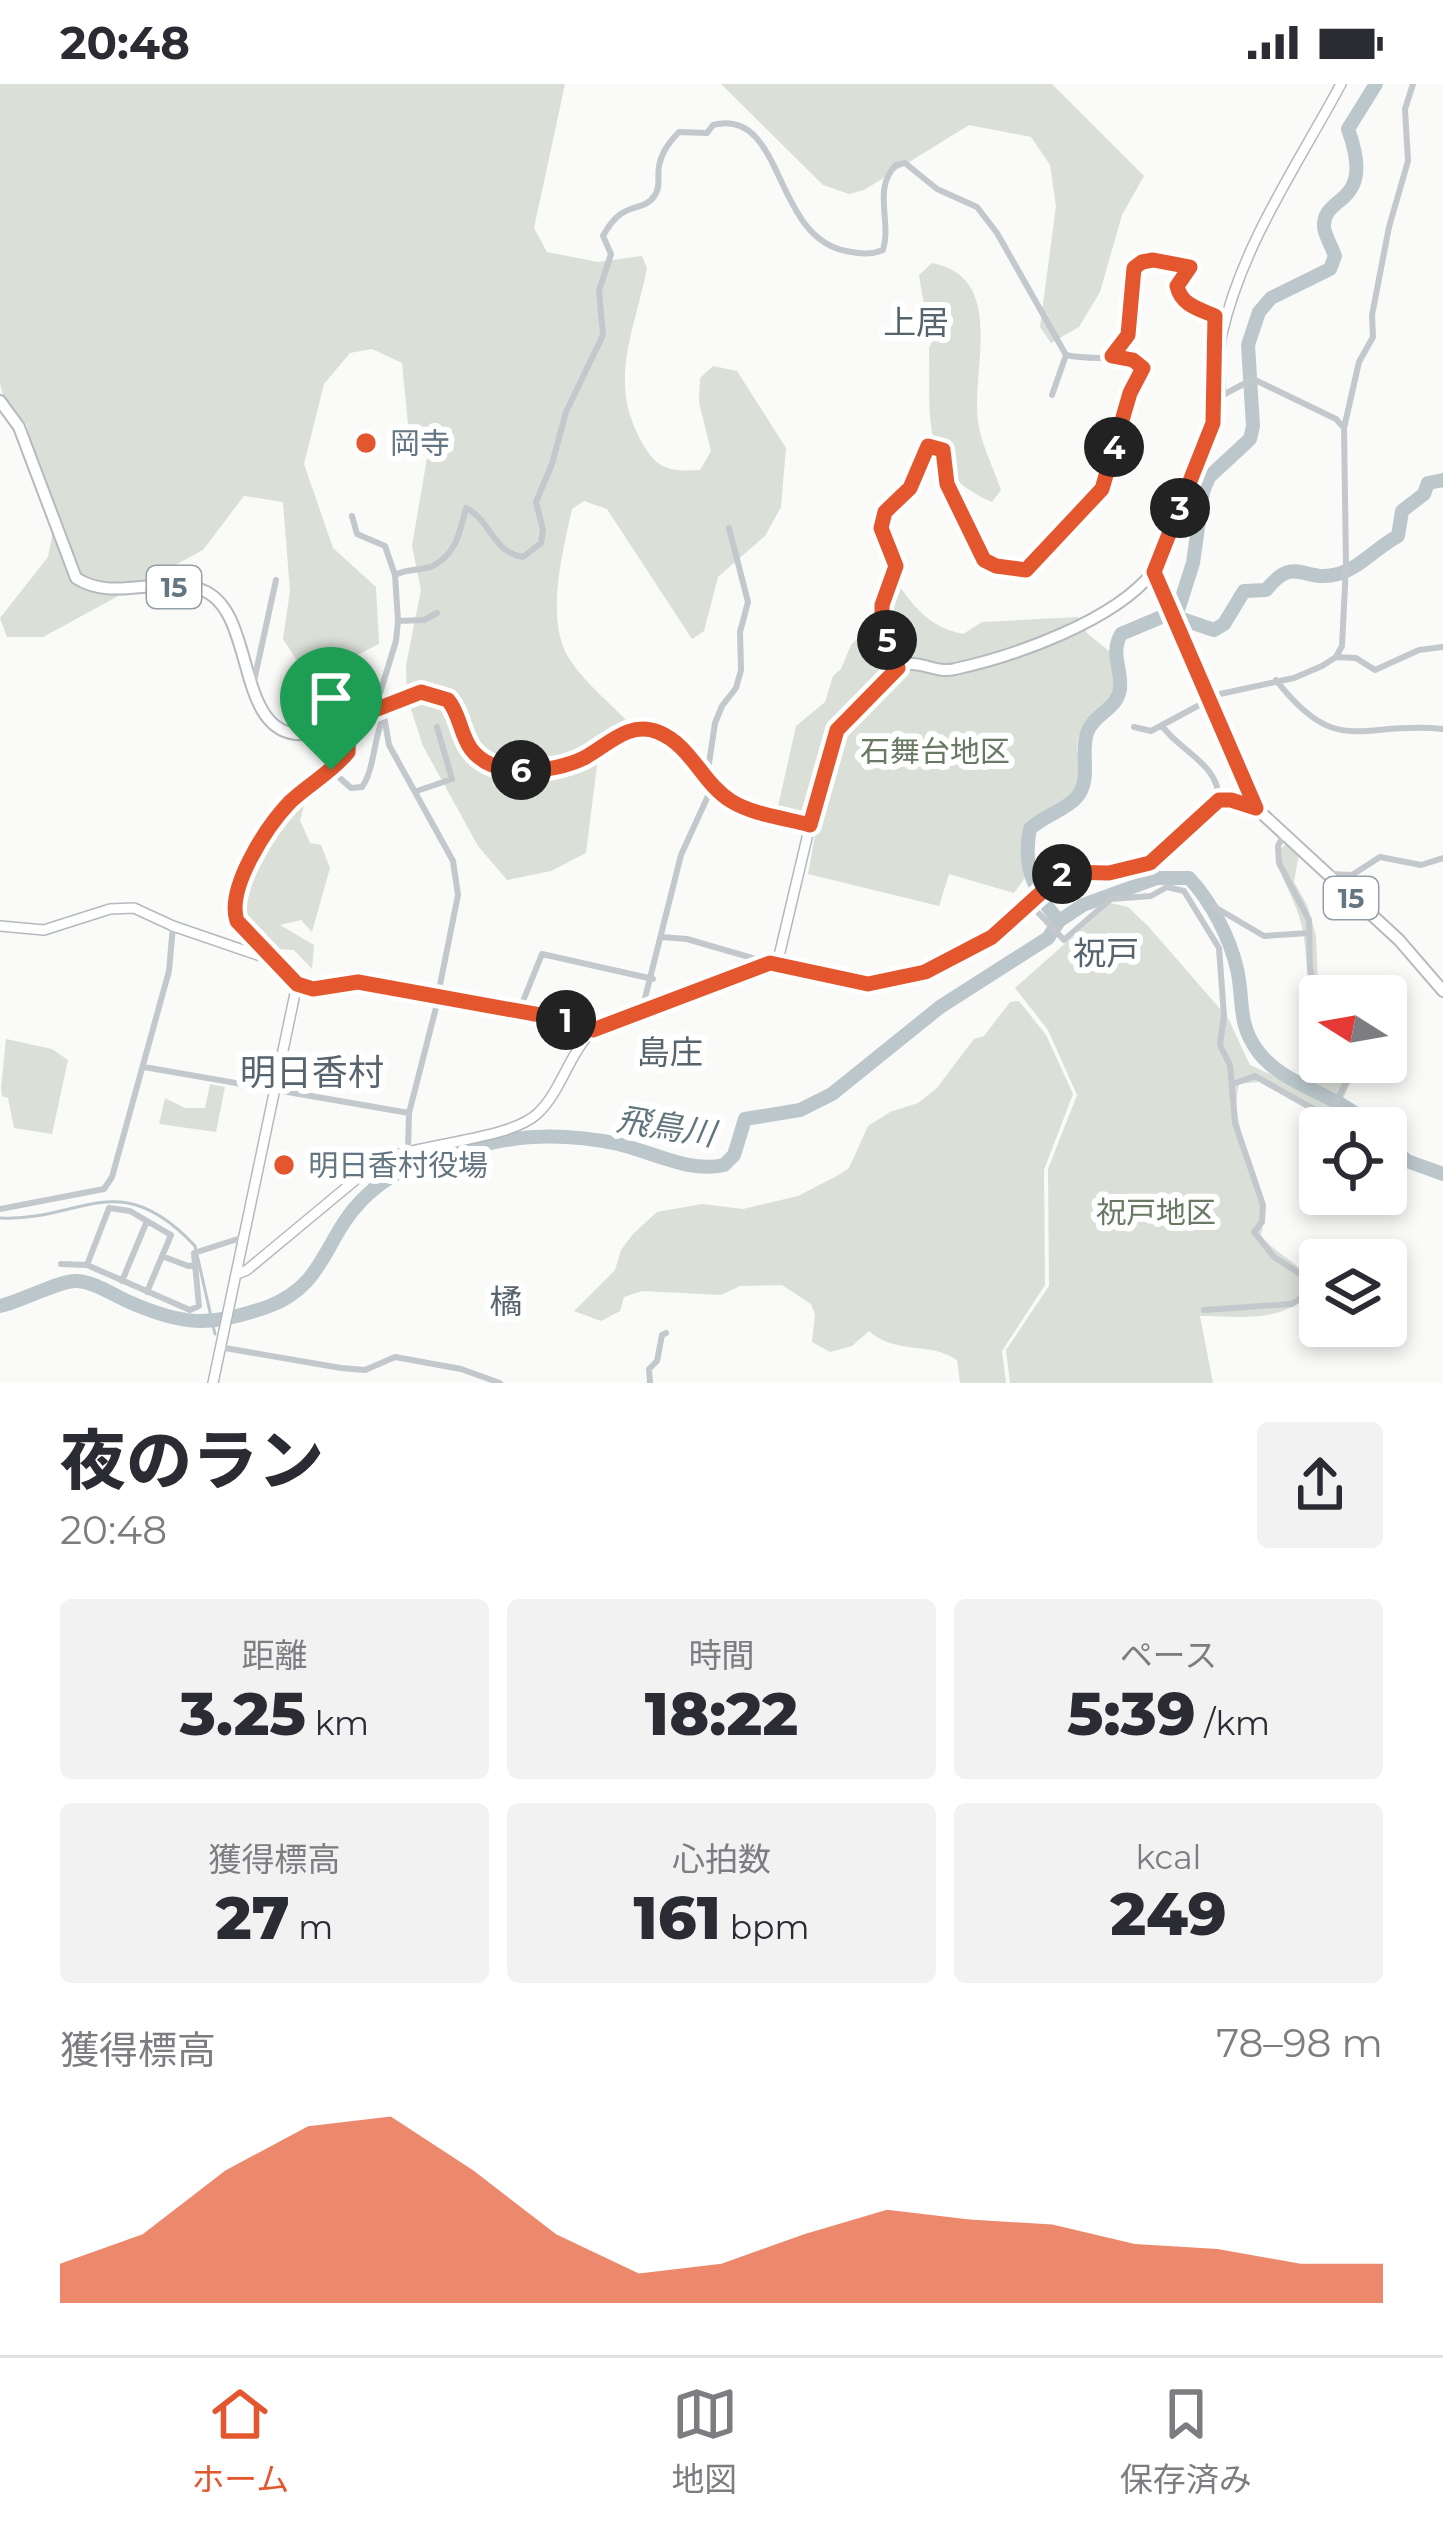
<!DOCTYPE html>
<html lang="ja">
<meta charset="utf-8">
<style>
:root{--surface:#fff;--page:#f2f2f3;--text:#2b2b33;--muted:#7c7c81;--line:#e1e1e2;--accent:#e4572e}
body{margin:0;font-family:Montserrat,"Noto Sans JP",sans-serif;background:var(--page);color:var(--text);height:100vh;display:flex;flex-direction:column;font-size:45px;white-space:nowrap}
*{box-sizing:border-box;margin:0}
p{font-size:39px;color:var(--muted)}
.icon{flex:none;width:66px;height:66px;fill:none;stroke:currentColor;stroke-width:2;stroke-linecap:round;stroke-linejoin:round}
.map{position:relative;height:1299px;overflow:hidden}
.drawer{display:flex;flex-direction:column;background:var(--surface);flex:1}
.drawer>*{flex:none}
.needle{width:78px;rotate:281deg}
.buttons{position:absolute;left:1299px;top:891px;display:grid;gap:24px}
.buttons a{display:grid;place-items:center;width:108px;height:108px;border-radius:12px;background:var(--surface);box-shadow:0 6px 18px #0003;font-size:60px}
.pin{position:absolute;display:grid;place-items:center;width:102px;height:102px;color:#fff;margin:-123px -51px;border-radius:50% 50% 50% 0;rotate:-45deg;box-shadow:0 0 12px #0007}
.pin .icon{rotate:45deg}
.km{position:absolute;width:60px;height:60px;margin:-30px;border-radius:50%;background:#222;color:#fff;font-size:33px;line-height:60px;text-align:center}
.round{display:grid;place-items:center;flex:none;width:126px;height:126px;border-radius:12px;background:var(--page)}
.overview{display:flex;align-items:center;justify-content:space-between;height:204px;padding:0 60px}
h1{font-size:66px;font-weight:800;line-height:90px}
.metrics{display:grid;grid-template-columns:repeat(3,1fr);gap:18px;height:204px;padding:12px 60px}
.metrics div{display:grid;align-content:center;border-radius:12px;background:var(--page);text-align:center}
.metrics b{font-size:60px;font-weight:800}
.metrics small{font-size:33px;font-weight:400}
.metrics p{font-size:33px}
.chart{height:336px;padding:24px 60px}
.chart p{display:flex;justify-content:space-between}
.chart svg{width:100%;height:216px;margin-top:12px;fill:var(--accent);opacity:.7}
.status{display:flex;justify-content:space-between;align-items:center;height:84px;padding:0 60px;background:var(--surface);direction:ltr}
.status svg{height:33px;fill:currentColor}
.dock{display:flex;justify-content:space-around;align-items:center;height:168px;border-top:3px solid var(--line);background:var(--surface);font-size:33px;color:var(--muted)}
.dock a{display:grid;justify-items:center;gap:6px}
.dock .current{color:var(--accent)}
.map>svg:first-child{display:block}
.green{fill:#dadfd7}
.lines{fill:none;stroke-linecap:round;stroke-linejoin:round}
.stream{stroke:#bbc7cb;stroke-width:3}
.river{stroke:#bbc7cb;stroke-width:14}
.secondary-casing{stroke:#b3babf;stroke-width:12}
.primary-casing{stroke:#b5babe;stroke-width:14}
.street{stroke:#c3c8cc;stroke-width:6}
.secondary{stroke:#fff;stroke-width:9}
.primary{stroke:#fff;stroke-width:10}
.primary-bridge-casing{stroke:#b5babe;stroke-width:14;stroke-linecap:butt}
.primary-bridge{stroke:#fff;stroke-width:10}
.route-casing{stroke:#fff;stroke-width:24}
.route{stroke:#e4572e;stroke-width:15}
.poi-dot{fill:#e4572e;stroke:#fff;stroke-width:4.5}
.labels{text-anchor:middle;dominant-baseline:central;stroke-width:12;stroke-linejoin:round;paint-order:stroke}
.shield{fill:#fff;stroke:#939fa8;stroke-width:3}
.shield-label{font-size:27px;font-weight:bold;fill:#657683}
.poi-label{font-size:30px;fill:#657683;stroke:#fff;text-anchor:start}
.park-label{font-size:30px;fill:#687a64;stroke:#fff}
.neighbourhood-label{font-size:33px;fill:#57646e;stroke:#fff}
.water-label{font-size:33px;font-style:italic;fill:#60757c;stroke:#fff}
.quarter-label{font-size:36px;fill:#57646e;stroke:#fff}
</style>
<div class="status"><b>20:48</b><svg viewBox="0 0 49 12"><path d="M0 12V9h3v3zM5 12V6h3v6zM10 12V3h3v9zM15 12V0h3v12zM26 1h20v11H26zM47 4h2v5h-2z"/></svg></div>
<div class="map">
<svg width="1443" height="1299" viewBox="0 0 1443 1299">
<rect width="100%" height="100%" fill="#fafaf8"/>
<path class="green" d="M0,0H565L534,144L547,168L598,178L642,172L647,184C635,246 608,296 640,355C656,385 668,388 700,386L711,367L699,318L700,294L713,282L737,287L786,364L781,423L765,452L718,493L704,547L692,555L607,425L584,417L572,425C563,467 544,537 570,576C585,599 610,619 629,639L599,665L586,769L551,787L507,796L478,762L423,662L407,613L406,581L421,506L412,462L427,374L410,361L402,279L372,265L350,269L324,300L304,380L333,464L376,503L379,560L309,595L283,555L290,507L283,418L244,412L203,466L43,553H7L0,534L48,473L54,442L33,384L27,341L4,315L0,300Z
M721,0H1052L1144,92L1122,131L1100,208L1079,243L1051,259L1040,243L1056,122L1050,81L1031,53L969,41L864,106L849,110L823,101Z
M932,179C1010,194 968,292 979,343C983,364 994,385 1001,406L992,418C918,386 931,332 929,264L935,251L927,239L919,191Z
M895,496C914,523 929,543 963,550L982,538L1078,533L1087,549L1110,568C1110,581 1117,594 1116,607C1114,626 1086,632 1079,651C1074,666 1083,687 1077,709L1028,742L1023,774L1027,791L1014,809L949,790L939,822L808,790L817,740L777,727L796,642L825,618L833,592L841,585L851,561L879,532Z
M308,707L300,736L310,759L321,761L330,784L312,848L301,836L280,841L314,861L312,885L294,866L276,865C265,854 241,839 241,822C242,791 290,732 308,707Z
M1286,760L1299,770L1294,798L1307,821L1316,851L1320,945C1302,909 1311,870 1299,832C1292,810 1279,792 1276,769Z
M1111,819L1128,823L1148,842L1228,934L1250,981L1300,1004L1325,978H1352L1355,982L1352,996L1335,1031L1322,1034L1259,998L1239,1000C1226,1053 1275,1097 1261,1151C1275,1170 1297,1177 1310,1196C1302,1242 1236,1232 1200,1232L1213,1299H1010L1006,1266L1049,1202L1048,1085L1077,1011L1048,946L1015,904Z
M1019,917L1046,951L1073,1010L1044,1086L1045,1201L1002,1267L1006,1299H960L957,1276C929,1257 895,1271 869,1247L852,1262L830,1268L812,1258L815,1230L811,1220L782,1201L740,1202L721,1211L642,1207L624,1213L620,1227L601,1237L574,1227L615,1186L621,1166L633,1150L657,1128L702,1120L743,1125L798,1112L837,1092L849,1084L868,1042L890,1028L918,1019L936,1005L974,955L984,952L1010,918Z
M6,955L52,965L68,976L52,1050L14,1044L8,1014L2,1012L1,1004Z
M210,1000L225,1003L216,1048L159,1040L165,1014L185,1024H205Z"/>
<g class="lines">
<path class="stream" d="M0,1134C82,1138 118,1080 195,1162L215,1250"/>
<path class="river" d="M1170,531L1214,546L1224,540L1244,507L1266,506C1296,469 1303,500 1338,490C1360,484 1377,463 1398,452L1402,427L1424,410L1428,399L1443,396
M1059,837C1035,810 1022,782 1030,745C1044,731 1065,727 1077,713C1092,694 1080,670 1087,649C1094,629 1117,626 1120,605C1122,584 1110,570 1121,550L1178,526L1193,479L1203,408L1209,393L1250,355L1253,342L1248,261L1259,228L1271,214L1330,185L1335,172C1332,163 1325,152 1324,143C1322,109 1377,124 1348,45L1376,0
M1386,1060L1407,1077L1443,1090
M0,1222C20,1218 62,1195 77,1197C94,1198 112,1210 127,1217C183,1242 209,1243 267,1223C325,1202 324,1155 361,1117C398,1078 450,1067 501,1057C539,1050 580,1052 618,1060C652,1068 689,1089 724,1081L734,1071L745,1035L800,1026L832,1010L940,923L1048,854L1059,837L1083,821L1157,794H1189C1211,817 1230,854 1237,885C1244,915 1237,939 1257,966C1285,1005 1340,1008 1371,1044"/>
<g class="secondary-casing">
<path id="secondary" d="M1153,488C1173,455 1213,352 1219,315C1222,294 1217,272 1222,250C1242,161 1298,80 1341,0
M0,842L44,846L110,825L134,824L173,842L278,878L297,900L213,1299
M438,911L579,939L593,946
M237,1190L247,1186L377,1078C418,1059 509,1056 537,1030C561,1008 568,971 593,946L760,886L779,872L810,741"/>
</g>
<g class="primary-casing">
<path id="primary" d="M0,317L19,343L76,494C114,519 162,490 202,506C259,527 232,658 308,650C331,647 355,634 377,625
M397,617C477,586 442,660 494,681C519,692 560,686 584,674C606,663 622,642 650,645C688,650 701,699 731,717C754,731 785,734 810,741L837,646L901,582C920,575 935,590 955,585C1015,572 1114,537 1153,488L1256,724L1399,856L1443,907"/>
</g>
<path class="street" d="M1112,272L1128,251L1134,184C1149,171 1171,181 1190,183L1177,202C1181,221 1199,225 1215,231L1218,239L1213,261L1212,330
M1052,311L1066,271
M1221,312L1253,295L1336,335L1344,344
M395,491C408,484 421,487 433,482C457,469 460,447 466,424C491,436 492,468 523,473L541,459L543,446L536,418L552,380L566,328L603,251L599,207L611,170L603,152C624,113 642,131 655,111C661,102 657,92 659,82C661,69 670,57 679,48L707,49L713,41C785,23 772,153 846,167C860,170 871,171 883,166C892,138 872,105 896,81L905,79L937,105L977,123L997,149L1066,271C1093,277 1116,270 1142,280L1102,405L1026,486L996,482L984,476L947,400L943,366L928,361L911,404L885,428L881,444L896,482C884,536 874,526 898,584
M398,537L424,536L437,529
M1336,573L1356,574L1375,586L1419,566L1443,563
M1276,596C1338,676 1361,636 1443,645
M254,597L276,496
M1162,642C1182,669 1219,680 1219,716
M1134,643L1151,647L1220,610L1294,594L1322,582L1336,573L1342,562L1346,481L1344,344L1359,278L1373,253L1372,231L1389,143L1408,77L1405,25L1413,0
M331,686L351,704L362,703C375,684 373,655 384,632
M707,693L715,639L722,622L736,604L741,586L740,548L748,518L729,444
M417,707L452,695L437,643
M1283,752L1278,762L1279,779L1309,836L1310,884L1320,930
M1332,790L1352,791L1380,773L1421,781L1443,774
M1029,819L1064,856L1111,815L1151,812L1167,803L1184,807L1219,864L1224,932L1220,961L1230,981L1235,1039L1263,1121L1262,1138L1254,1148L1274,1173L1305,1193L1304,1212L1292,1220L1204,1226
M1213,822L1264,852L1309,849
M662,853L687,855L770,879L872,900L925,888L963,871L993,853L1064,788L1109,789L1150,779L1219,716H1231L1253,723
M275,876C263,864 243,850 236,835C224,807 271,737 291,718C309,700 332,688 348,668L349,636
M297,900L328,906L358,899L438,911L458,811L453,777L389,661L380,609L396,557L398,537L395,491L385,462L357,450L352,432
M642,926L681,771L713,701
M519,927L542,870L653,895
M144,983L409,1029
M1233,1000L1255,992L1321,1029L1332,1027L1349,992L1344,978
M408,1066L409,1029L439,912
M0,1125L104,1105L112,1093L169,887L173,842
M162,1172L188,1182L196,1181
M61,1180L87,1181L190,1226L199,1222L194,1169L244,1153
M87,1181L109,1124L130,1127L171,1151L147,1208
M122,1197L147,1137
M219,1263L341,1284L365,1286L395,1273L461,1285L500,1299
M650,1299L649,1285L657,1277L662,1251L666,1249"/>
<use href="#secondary" class="secondary"/>
<use href="#primary" class="primary"/>
<g class="primary-bridge-casing">
<path id="primary-bridge" d="M377,625L397,617"/>
</g>
<use href="#primary-bridge" class="primary-bridge"/>
</g>
<g class="lines">
<g class="route-casing">
<path id="route" d="M1153,176L1190,183L1177,202C1181,221 1199,225 1215,232L1213,339L1154,488L1256,724L1231,716H1219L1150,779L1109,789L1064,788L992,853L925,888L868,900L770,879L593,946L579,938L358,898L313,905L297,900L237,837C226,804 267,742 290,718C309,700 332,688 348,668L349,636L421,608L448,616C460,630 460,650 471,665C494,696 553,689 584,674C607,662 629,636 658,648C691,661 702,699 731,717C754,731 785,734 810,741L837,646L898,584L882,538V521L896,482L881,444L885,428L910,404L928,362L943,366L947,400L984,476L996,482L1026,486L1102,405L1130,309L1143,284L1133,276L1112,272L1128,251L1134,184L1142,178Z"/>
</g>
<use href="#route" class="route"/>
</g>
<g class="poi-dot">
<circle cx="366" cy="359" r="12"/>
<circle cx="284" cy="1081" r="12"/>
</g>
<g class="labels">
<g class="shield">
<rect x="147" y="482" width="54" height="42" rx="9"/>
<rect x="1324" y="793" width="54" height="42" rx="9"/>
</g>
<g class="shield-label">
<text x="174" y="503">15</text>
<text x="1351" y="814">15</text>
</g>
<g class="poi-label">
<text x="390" y="359">岡寺</text>
<text x="308" y="1081">明日香村役場</text>
</g>
<g class="park-label">
<text x="935" y="667">石舞台地区</text>
<text x="1156" y="1128">祝戸地区</text>
</g>
<g class="neighbourhood-label">
<text x="916" y="238">上居</text>
<text x="1106" y="869">祝戸</text>
<text x="670" y="968">島庄</text>
<text x="506" y="1217">橘</text>
</g>
<g class="water-label">
<text transform="translate(666 1042) rotate(9)">飛鳥川</text>
</g>
<g class="quarter-label">
<text x="312" y="988">明日香村</text>
</g>
</g>
</svg>
<div class="buttons">
<a><svg class="needle" viewBox="-14 -14 28 28"><path d="M0-13l5 13h-10z" fill="#e53935"/><path d="M0 13l5-13h-10z" fill="#7c7c81"/></svg></a>
<a><svg class="icon" aria-label="locate" viewBox="0 0 24 24"><circle cx="12" cy="12" r="6"/><path d="M12 2v4M12 18v4M2 12h4M18 12h4"/></svg></a>
<a><svg class="icon" aria-label="layers" viewBox="0 0 24 24"><path d="M12 4l9 5-9 5-9-5zM3 14l9 5 9-5"/></svg></a>
</div>
<div class="pin" style="left:331px;top:686px;background:#1e9e55"><svg class="icon" aria-label="arrive" viewBox="0 0 24 24"><path d="M6 21V4h12l-3 4 3 4H6"/></svg></div>
<b class="km" style="left:566px;top:936px">1</b>
<b class="km" style="left:1062px;top:790px">2</b>
<b class="km" style="left:1180px;top:424px">3</b>
<b class="km" style="left:1114px;top:363px">4</b>
<b class="km" style="left:887px;top:556px">5</b>
<b class="km" style="left:521px;top:686px">6</b>
</div>
<section class="drawer">
<div class="overview"><div><h1>夜のラン</h1><p>20:48</p></div><a class="round"><svg class="icon" aria-label="share" viewBox="0 0 24 24"><path d="M12 15V3M7 8l5-5 5 5M5 13v7h14v-7"/></svg></a></div>
<div class="metrics">
<div><p>距離</p><b>3.25<small> km</small></b></div>
<div><p>時間</p><b>18:22</b></div>
<div><p>ペース</p><b>5:39<small> /km</small></b></div>
</div>
<div class="metrics">
<div><p>獲得標高</p><b>27<small> m</small></b></div>
<div><p>心拍数</p><b>161<small> bpm</small></b></div>
<div><p>kcal</p><b>249</b></div>
</div>
<div class="chart"><p><span>獲得標高</span>78–98 m</p>
<svg viewBox="0 0 160 44" preserveAspectRatio="none"><path d="M0 44V36L10 30L20 17L30 8L40 6L50 17L60 30L70 38L80 36L90 30L100 25L110 27L120 28L130 32L140 33L150 36L160 36V44z"/></svg>
</div>
</section>
<nav class="dock">
<a class="current"><svg class="icon" aria-label="home" viewBox="0 0 24 24"><path d="M3 11l9-7 9 7M6 9v11h12V9"/></svg>ホーム</a>
<a><svg class="icon" aria-label="map" viewBox="0 0 24 24"><path d="M3 6l6-2 6 2 6-2v14l-6 2-6-2-6 2zM9 4v14M15 6v14"/></svg>地図</a>
<a><svg class="icon" aria-label="saved" viewBox="0 0 24 24"><path d="M7 4h10v16l-5-4-5 4z"/></svg>保存済み</a>
</nav>
